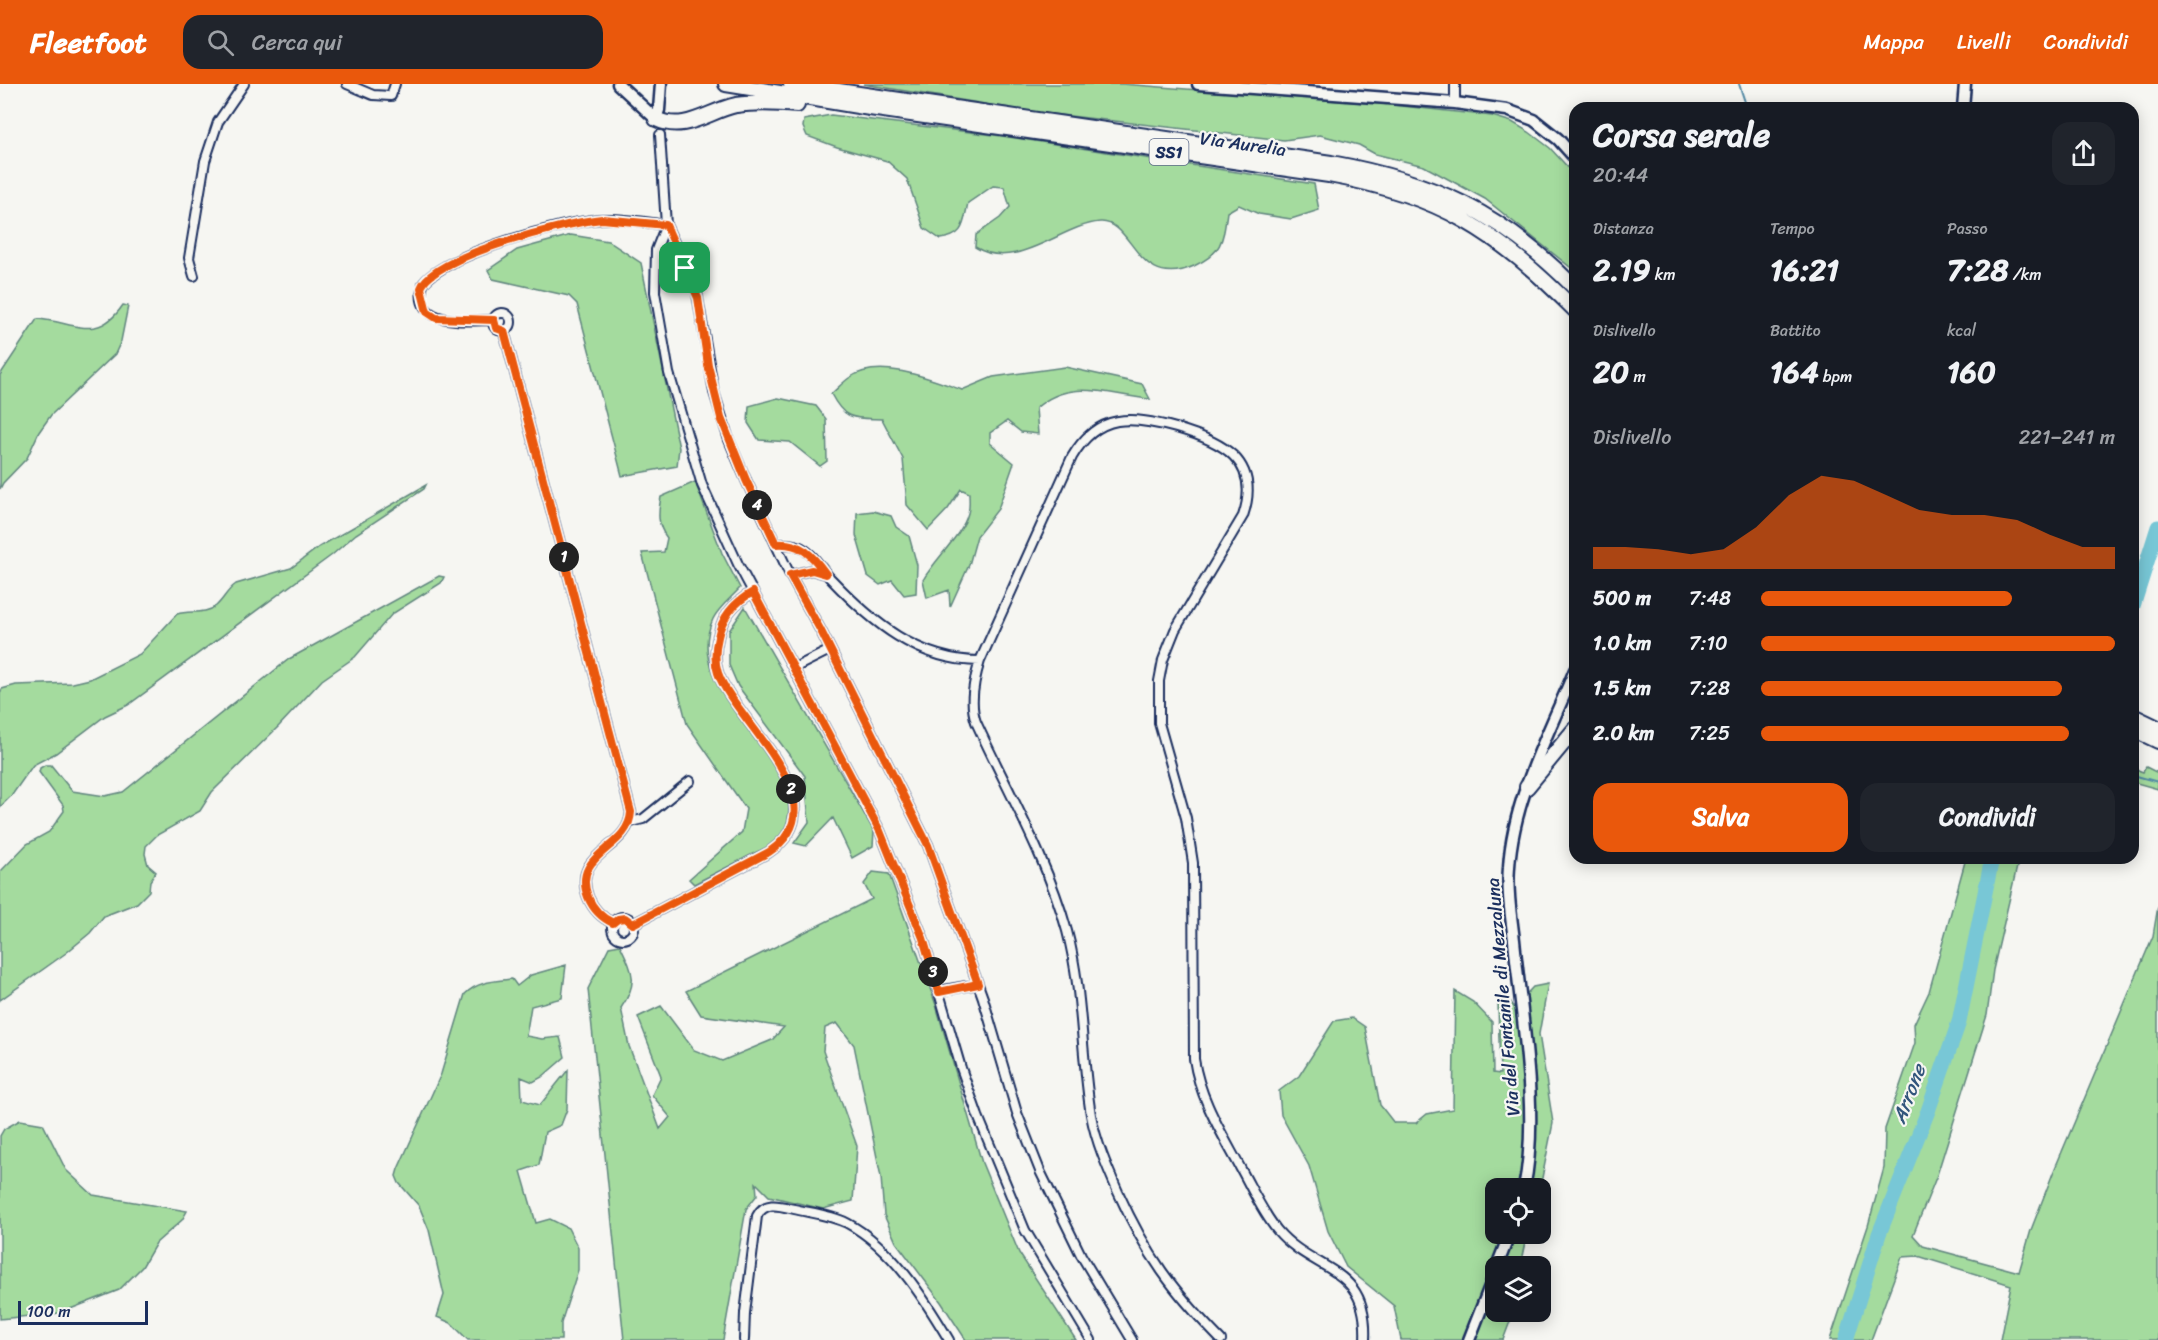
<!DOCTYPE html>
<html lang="it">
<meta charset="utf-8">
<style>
:root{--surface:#171b24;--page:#20242c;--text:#f1f3f6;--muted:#9ea1a6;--accent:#ea580c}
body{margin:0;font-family:Sriracha,sans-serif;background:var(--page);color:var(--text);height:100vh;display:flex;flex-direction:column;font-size:22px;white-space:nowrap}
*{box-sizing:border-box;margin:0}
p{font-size:20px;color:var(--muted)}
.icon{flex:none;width:33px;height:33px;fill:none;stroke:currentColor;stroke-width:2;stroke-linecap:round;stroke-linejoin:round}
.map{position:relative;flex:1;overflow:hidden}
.drawer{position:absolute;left:1569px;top:18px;width:570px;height:762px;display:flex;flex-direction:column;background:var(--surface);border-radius:18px;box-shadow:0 3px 15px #0003}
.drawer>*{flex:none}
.buttons{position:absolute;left:1485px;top:1094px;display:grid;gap:12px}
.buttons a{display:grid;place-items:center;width:66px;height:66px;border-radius:12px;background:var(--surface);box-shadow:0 3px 15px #0003;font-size:30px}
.scale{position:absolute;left:18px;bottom:15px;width:130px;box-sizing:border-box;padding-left:6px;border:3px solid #1b2f5e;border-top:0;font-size:16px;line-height:21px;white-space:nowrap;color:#1b2f5e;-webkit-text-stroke:4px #f6f6f2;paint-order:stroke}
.pin{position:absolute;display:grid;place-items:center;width:51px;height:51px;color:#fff;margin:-26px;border-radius:12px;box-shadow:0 3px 9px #0006}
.km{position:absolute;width:30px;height:30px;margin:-15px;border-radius:50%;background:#222;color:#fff;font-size:16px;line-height:30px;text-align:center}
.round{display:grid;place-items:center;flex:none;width:63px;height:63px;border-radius:18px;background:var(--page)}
.overview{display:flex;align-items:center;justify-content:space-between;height:102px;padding:0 24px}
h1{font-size:33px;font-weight:700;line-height:45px}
.metrics{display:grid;grid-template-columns:repeat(3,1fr);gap:9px;height:102px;padding:6px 24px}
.metrics div{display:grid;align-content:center}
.metrics b{font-size:30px;font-weight:700}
.metrics small{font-size:16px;font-weight:400}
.metrics p{font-size:16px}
.chart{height:168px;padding:12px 24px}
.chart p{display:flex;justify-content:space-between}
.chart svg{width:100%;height:108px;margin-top:6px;fill:var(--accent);opacity:.7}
.cta{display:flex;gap:12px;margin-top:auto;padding:12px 24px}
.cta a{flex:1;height:69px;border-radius:18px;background:var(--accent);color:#fff;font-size:24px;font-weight:700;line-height:69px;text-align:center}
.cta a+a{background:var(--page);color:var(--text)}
ul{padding:0 24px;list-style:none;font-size:20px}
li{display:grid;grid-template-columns:96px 72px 1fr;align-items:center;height:45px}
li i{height:15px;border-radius:8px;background:var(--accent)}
header{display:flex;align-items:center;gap:36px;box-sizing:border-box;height:84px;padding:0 30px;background:var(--accent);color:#fff}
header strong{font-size:28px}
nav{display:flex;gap:33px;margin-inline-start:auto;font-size:21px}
.search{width:420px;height:54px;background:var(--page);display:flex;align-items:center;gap:15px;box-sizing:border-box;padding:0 21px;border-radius:18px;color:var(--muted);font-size:22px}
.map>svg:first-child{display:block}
.green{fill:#a4db9e;stroke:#60857e;stroke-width:1.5}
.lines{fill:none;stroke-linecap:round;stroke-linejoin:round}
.stream{stroke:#538aa6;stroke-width:2}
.river{stroke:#78c7d6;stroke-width:15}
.street-casing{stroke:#1b2f5e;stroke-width:12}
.secondary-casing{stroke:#1b2f5e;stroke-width:15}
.highway-casing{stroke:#1b2f5e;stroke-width:18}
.street{stroke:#f6f6f2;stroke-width:8}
.secondary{stroke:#f6f6f2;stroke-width:10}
.highway{stroke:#f6f6f2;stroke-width:14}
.route-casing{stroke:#fff;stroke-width:12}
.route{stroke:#ea580c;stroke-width:8}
.labels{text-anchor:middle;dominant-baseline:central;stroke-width:4.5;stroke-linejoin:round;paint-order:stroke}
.shield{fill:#f6f6f2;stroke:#5d6b8a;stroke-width:1.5}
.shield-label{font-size:16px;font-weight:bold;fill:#1b2f5e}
.street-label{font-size:18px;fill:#1b2f5e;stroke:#f6f6f2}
.water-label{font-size:20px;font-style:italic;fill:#32557c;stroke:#f6f6f2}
</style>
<header>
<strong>Fleetfoot</strong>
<div class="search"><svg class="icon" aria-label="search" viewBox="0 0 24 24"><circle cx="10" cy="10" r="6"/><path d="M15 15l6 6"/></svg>Cerca qui</div>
<nav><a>Mappa</a><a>Livelli</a><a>Condividi</a></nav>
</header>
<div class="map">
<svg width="2158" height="1256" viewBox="0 0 2158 1256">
<rect width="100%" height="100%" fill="#f6f6f2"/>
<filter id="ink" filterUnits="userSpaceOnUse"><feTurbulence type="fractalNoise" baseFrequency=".0167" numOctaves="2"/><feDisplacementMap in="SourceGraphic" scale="12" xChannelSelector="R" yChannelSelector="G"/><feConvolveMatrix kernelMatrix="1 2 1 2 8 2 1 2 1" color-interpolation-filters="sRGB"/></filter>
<g filter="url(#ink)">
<path class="green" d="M863,0H1122L1393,21L1492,32L1512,38L1529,48L1550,64L1575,91V187L1485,115L1424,82L1375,70L1359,61L1320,51L1284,56L1034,28Z
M831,31L1002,52L1314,100L1319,126L1291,135L1259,130L1239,121L1227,128C1223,157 1222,169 1194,182C1136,208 1134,136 1100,138C1061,141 1016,189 975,163L976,151L1000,134L1010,123L1004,103L993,102L968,119C963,140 965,152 940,155L924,144L907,95L887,77L837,63L807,52L803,43L804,36Z
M571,151L608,157L641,179L679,364L677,382L622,392L577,220L569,212L493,195L488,186L517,166Z
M123,221L128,222L121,257L115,270L51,331L39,348L27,374L3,399L0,405V291L37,235C73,237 97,260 123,221Z
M1065,283L1142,300L1150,315C1108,311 1071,293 1036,324L1038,350L1021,348L1007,337L990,349V359L1014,379L998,425L977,452L969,481L950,523L949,506L927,514L923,496C935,475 963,450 968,429C970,423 969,415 969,409L961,405L948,425L928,446L907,421L903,375L882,335C854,334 845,337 831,310C837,305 842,299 849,294C879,273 931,295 962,306L993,293Z
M778,314L816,322L826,335L827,377L820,382L790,358L759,356L748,339L749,322Z
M695,398L722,469L740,504C732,513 718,524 713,535C679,609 800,663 788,735C787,743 782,753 775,759C769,764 758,767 751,771C732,781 713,790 694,800L689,795L742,748L746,725L687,640L642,469L664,468L667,454C657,441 658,429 661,413Z
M426,401L424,405L356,450L332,471L128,621L105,632L56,669L33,681L12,711L0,723V609L2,605L16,601L73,599L90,595L140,570L177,530C190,526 205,531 216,522C224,515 227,506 236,500L291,484L319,463Z
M873,427L891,432L896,443L909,452L917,481L916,509L904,511L892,496L880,501L868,492L856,451L857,429Z
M439,492L444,493L441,499L392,530L355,573L322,596L279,642L212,708L200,727L157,751L146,762L145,770L148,781L156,788L150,797L149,807L137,819L104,832L90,849L66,869L0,916V788L27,760L49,748L64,727L63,721L39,688L40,684L45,681H51L72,707L105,712L123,708L289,575Z
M745,523L874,747L873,762L852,774L833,734L806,762L794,759L809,738L805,692L738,602L729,581V547Z
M2146,683L2158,689V705L2133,698V684L2143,688Z
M1966,774H2019L1993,886L1987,931L1937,1091L1913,1151L1923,1162L2019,1188L2031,1146L2053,1089L2153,852L2158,822V1256H2000L2011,1201L1918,1172L1902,1173L1871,1256H1830L1868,1142L1884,1084L1885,1045L1915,959L1914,940L1929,908Z
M873,788L889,790L936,921L982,1079L1019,1169L1076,1256H966L941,1218L896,1158L884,1131L881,1093L854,961L837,939L825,944L823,967L857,1062L853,1117L823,1125L769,1112L756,1099L757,1111L746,1125L723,1256H624L588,905L609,863L620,861C633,888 639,898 621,924L629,962L660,1045L670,1033L652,1011L661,992L638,933L661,922L694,966L722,977L772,956L784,943L701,931L686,907L872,815L864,800Z
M566,881L562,914L531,922L526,952L542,955L560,953L565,973L542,993L533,998L521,993L522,1016L540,1021L568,986L567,1025L561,1041L545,1048L539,1081L521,1087L536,1139L550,1135L568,1144L578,1164V1186L561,1239V1256H468L451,1239L437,1233L444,1211L429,1146L419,1122L399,1099L396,1092L398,1085L441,990L465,910C478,897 495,897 512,895L517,902L531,891Z
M1548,900L1539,950L1553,1039L1540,1104H1496V1149H1527L1520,1182H1496V1227H1514L1503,1256H1401L1394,1222L1346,1183L1328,1147L1309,1082L1281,1031L1279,1007L1299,992L1334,937L1352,934L1365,943L1380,1021L1394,1039H1416L1427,1030L1453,1025L1455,907L1473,918L1492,938L1493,989L1500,990L1498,920L1504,909L1514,923L1533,903Z
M20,1036L43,1040L66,1086L93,1111L187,1127L182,1136L156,1159L142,1183L119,1206L60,1229L0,1235V1052L4,1045Z"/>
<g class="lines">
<path class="stream" d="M1739,0L1747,24
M2133,691L2158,698"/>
<path class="river" d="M2133,522L2158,443
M1846,1256L1879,1150L1928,1027L1959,938L1992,774"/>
<g class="street-casing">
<path id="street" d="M347,0L373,11L391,12L395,0
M1455,0V19
M660,51L666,141L656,166L655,208L669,289L702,401L738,480L880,747L923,854L961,984L978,1032L1025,1146L1091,1256
M194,192L189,174L205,77L218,38L244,0
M493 238a9 9 0 1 1 18 0a9 9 0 1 1-18 0Z
M493,236C467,236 412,244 423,200C445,170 564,137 602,135C624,134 645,138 666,141L697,209L714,308L729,356L746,396L790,491L821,547L928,761L983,914L1017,1029L1040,1087L1081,1171L1132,1256
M504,247L631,728C629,767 571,767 588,813C593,825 602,834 613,839
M776,460C783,460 791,459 798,462C813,468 820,484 831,495C872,538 918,577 980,577
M790,491L812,486L826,490
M794,584L830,566
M631,738L643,735L690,697
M612 844a11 11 0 1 1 22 0a11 11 0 1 1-22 0Z
M633,840L769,768C843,719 735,638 718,589C714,577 715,565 718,553C722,532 735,518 753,508
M939,907L978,900
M744,1256L745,1229L757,1132C765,1116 781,1122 794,1125C812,1129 831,1131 847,1139C892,1163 924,1214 949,1256
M1221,1256C1172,1206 1147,1172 1118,1108C1107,1083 1096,1058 1091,1031C1081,970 1083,907 1067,847C1047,774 1007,706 976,638C969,618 974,596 980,577L1072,373C1098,328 1132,332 1176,344C1221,357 1262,376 1243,432L1175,546L1163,576L1159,597V639L1186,734L1193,779L1194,975C1200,1016 1223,1051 1242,1087C1253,1107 1263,1129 1277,1146C1314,1190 1369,1180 1365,1256"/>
</g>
<g class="secondary-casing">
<path id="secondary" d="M618,0L656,35L659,26L661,0
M1198,0L1455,19L1507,26L1534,36L1558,55L1575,74
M1963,24L1965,0
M1524,1104C1540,1030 1521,931 1514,856C1511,832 1507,807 1509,783C1513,715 1549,649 1575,586
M1497,1182L1510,1149
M1469,1256L1496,1187"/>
</g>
<g class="highway-casing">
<path id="highway" d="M726,0L870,24L1329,91C1441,111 1496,147 1575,226
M791,0L1331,79C1435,98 1500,128 1575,204
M656,35C685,49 708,27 736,21C756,18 777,19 797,21
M2133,632L2158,644
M2133,645L2158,657
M1527,703L1575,645"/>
</g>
<use href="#street" class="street"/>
<use href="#secondary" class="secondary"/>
<use href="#highway" class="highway"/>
</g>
</g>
<g class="lines" filter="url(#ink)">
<g class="route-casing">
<path id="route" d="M602,135L666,141L698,214L708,281L721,334L746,396L776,460C801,458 812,471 826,490L812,486L790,491L821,547L928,761L978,900L939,908L923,854L880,747L753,508C735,518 722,532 718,553C715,565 714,577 718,589C735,638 843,719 769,768L633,840L625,834L618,835L613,839C602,834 593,825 588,813C571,768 629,766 631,728L504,247L496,244L494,236L436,234L427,228L421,204C432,172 568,138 602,135Z"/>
</g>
<use href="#route" class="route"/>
</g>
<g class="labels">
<rect class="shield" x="1149.5" y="55" width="39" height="26" rx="4.5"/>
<g class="shield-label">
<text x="1169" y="68">SS1</text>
</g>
<g class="street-label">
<text transform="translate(1243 60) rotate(8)">Via Aurelia</text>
<text transform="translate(1503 913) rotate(-95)">Via del Fontanile di Mezzaluna</text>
</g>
<g class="water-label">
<text transform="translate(1909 1010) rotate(-69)">Arrone</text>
</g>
</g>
</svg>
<div class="buttons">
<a><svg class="icon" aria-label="locate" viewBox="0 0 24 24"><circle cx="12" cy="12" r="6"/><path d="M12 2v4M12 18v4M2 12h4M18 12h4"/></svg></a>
<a><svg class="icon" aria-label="layers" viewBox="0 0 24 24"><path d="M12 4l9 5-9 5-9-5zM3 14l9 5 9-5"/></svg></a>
</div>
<div class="scale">100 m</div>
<div class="pin" style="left:685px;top:184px;background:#1e9e55"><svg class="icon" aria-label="arrive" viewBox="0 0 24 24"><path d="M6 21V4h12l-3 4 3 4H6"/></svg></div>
<b class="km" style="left:564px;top:473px">1</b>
<b class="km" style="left:791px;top:705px">2</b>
<b class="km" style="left:933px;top:888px">3</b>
<b class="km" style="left:757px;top:421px">4</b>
<section class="drawer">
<div class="overview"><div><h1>Corsa serale</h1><p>20:44</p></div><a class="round"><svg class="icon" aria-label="share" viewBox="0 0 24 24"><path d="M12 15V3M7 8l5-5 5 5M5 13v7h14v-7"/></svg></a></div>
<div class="metrics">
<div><p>Distanza</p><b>2.19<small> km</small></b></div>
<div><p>Tempo</p><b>16:21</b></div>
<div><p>Passo</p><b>7:28<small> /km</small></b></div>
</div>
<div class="metrics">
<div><p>Dislivello</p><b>20<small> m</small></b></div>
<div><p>Battito</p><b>164<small> bpm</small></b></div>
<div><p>kcal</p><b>160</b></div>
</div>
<div class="chart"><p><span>Dislivello</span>221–241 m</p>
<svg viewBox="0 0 160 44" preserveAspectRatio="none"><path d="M0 44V35L10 35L20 36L30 38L40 36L50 27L60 14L70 6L80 8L90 14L100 20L110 22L120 22L130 24L140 30L150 35L160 35V44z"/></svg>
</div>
<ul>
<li><b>500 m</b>7:48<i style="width:71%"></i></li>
<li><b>1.0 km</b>7:10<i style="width:100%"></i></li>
<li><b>1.5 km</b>7:28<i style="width:85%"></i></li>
<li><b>2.0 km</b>7:25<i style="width:87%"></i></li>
</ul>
<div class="cta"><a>Salva</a><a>Condividi</a></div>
</section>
</div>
